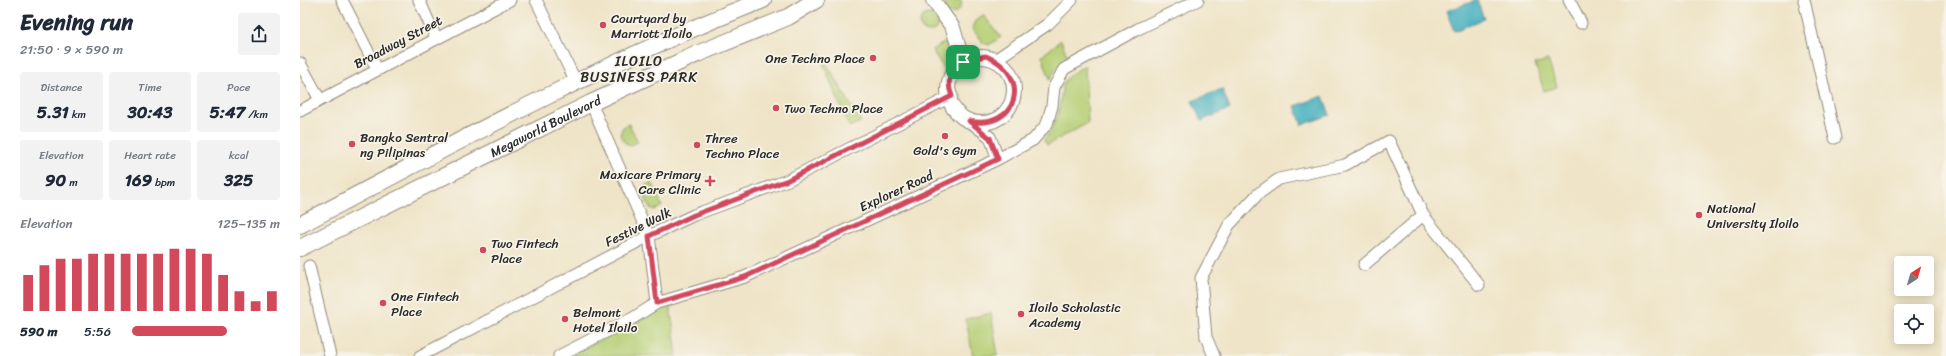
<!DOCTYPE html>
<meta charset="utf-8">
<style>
:root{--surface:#fff;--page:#f2f2f3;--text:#1f2937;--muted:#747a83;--accent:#d1495b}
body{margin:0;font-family:Sriracha,sans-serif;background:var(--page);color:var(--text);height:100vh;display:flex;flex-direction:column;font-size:15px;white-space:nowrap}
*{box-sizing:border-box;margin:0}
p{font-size:13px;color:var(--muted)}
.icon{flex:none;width:22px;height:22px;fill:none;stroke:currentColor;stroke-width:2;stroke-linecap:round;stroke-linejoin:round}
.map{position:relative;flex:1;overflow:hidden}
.side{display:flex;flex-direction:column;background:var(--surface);width:300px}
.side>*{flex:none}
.needle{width:26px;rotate:37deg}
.fabs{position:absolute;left:1594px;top:256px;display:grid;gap:8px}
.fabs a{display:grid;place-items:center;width:40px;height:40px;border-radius:4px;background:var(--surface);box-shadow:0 2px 10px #0003;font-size:20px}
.pin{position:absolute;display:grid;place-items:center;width:34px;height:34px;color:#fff;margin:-17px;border-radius:8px;box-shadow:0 2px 6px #0006}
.round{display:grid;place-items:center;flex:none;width:42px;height:42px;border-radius:4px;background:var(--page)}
.overview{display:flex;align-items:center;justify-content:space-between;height:68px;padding:0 20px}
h1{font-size:22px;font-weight:800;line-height:30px}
.figures{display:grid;grid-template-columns:repeat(3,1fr);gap:6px;height:68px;padding:4px 20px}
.figures div{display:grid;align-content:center;border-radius:4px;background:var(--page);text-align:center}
.figures b{font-size:17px;font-weight:800}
.figures small{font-size:11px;font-weight:400}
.figures p{font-size:11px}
.chart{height:112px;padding:8px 20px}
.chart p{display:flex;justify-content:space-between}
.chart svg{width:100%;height:72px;margin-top:4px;stroke:var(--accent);stroke-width:6}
ul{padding:0 20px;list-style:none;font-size:13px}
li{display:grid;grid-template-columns:64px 48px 1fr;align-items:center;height:30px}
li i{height:10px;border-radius:5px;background:var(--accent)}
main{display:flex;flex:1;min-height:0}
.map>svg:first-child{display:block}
.green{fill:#b5cf75;stroke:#707d50}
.water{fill:#41aebe;stroke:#366c74}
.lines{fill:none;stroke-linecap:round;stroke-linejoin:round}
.minor-casing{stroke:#8d8879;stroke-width:13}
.tertiary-casing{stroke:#8d8879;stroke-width:16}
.secondary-casing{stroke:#8d8879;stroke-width:18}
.minor{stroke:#fff;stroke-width:11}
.tertiary{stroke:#fff;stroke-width:14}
.secondary{stroke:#fff;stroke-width:16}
.route-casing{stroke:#fff;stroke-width:8}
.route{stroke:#d1495b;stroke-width:5}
.poi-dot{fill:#d1495b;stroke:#f7f3e8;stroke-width:1.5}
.labels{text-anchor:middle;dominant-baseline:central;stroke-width:3.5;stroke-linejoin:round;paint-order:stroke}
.poi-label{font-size:13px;fill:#2b2b2b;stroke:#f7f3e8;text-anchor:start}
.street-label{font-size:13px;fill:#2b2b2b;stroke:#f7f3e8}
.neighbourhood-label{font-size:14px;letter-spacing:1px;fill:#2b2b2b;stroke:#f7f3e8}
</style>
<main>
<section class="side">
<div class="overview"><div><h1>Evening run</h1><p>21:50 · 9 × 590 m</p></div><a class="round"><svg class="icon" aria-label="share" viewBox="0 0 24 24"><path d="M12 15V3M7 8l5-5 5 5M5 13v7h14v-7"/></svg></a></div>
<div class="figures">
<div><p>Distance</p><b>5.31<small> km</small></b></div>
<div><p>Time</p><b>30:43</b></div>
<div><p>Pace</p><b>5:47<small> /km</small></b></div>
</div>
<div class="figures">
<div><p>Elevation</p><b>90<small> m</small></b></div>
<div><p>Heart rate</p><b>169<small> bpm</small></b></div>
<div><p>kcal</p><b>325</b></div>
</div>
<div class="chart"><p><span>Elevation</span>125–135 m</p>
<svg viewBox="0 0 160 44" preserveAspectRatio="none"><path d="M5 44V22M15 44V16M25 44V12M35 44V12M45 44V9M55 44V9M65 44V9M75 44V9M85 44V9M95 44V6M105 44V6M115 44V9M125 44V22M135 44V32M145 44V38M155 44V32"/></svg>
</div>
<ul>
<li><b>590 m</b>5:56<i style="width:64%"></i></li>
</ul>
</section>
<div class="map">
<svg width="1646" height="356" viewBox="0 0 1646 356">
<rect width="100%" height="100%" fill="#f7f3e8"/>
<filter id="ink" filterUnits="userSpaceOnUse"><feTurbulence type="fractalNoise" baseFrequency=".025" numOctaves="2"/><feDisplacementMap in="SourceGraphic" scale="8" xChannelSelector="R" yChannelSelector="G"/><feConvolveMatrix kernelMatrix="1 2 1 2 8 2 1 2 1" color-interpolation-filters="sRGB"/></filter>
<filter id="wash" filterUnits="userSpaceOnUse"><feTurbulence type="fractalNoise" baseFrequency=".012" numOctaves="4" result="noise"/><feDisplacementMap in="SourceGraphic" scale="16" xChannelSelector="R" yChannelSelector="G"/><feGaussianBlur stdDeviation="0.9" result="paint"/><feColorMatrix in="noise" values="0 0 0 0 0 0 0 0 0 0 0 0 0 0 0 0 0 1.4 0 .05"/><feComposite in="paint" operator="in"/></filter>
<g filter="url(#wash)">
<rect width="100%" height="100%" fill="#efe4c7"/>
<path class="green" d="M647,0H661L662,2L660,9L655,13H648L644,8Z
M620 23a9 9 0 1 1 18 0a9 9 0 1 1-18 0Z
M683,15L701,37L689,45L683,43L672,28L675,21Z
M761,40L768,58L755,70L750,79L742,56Z
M644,43L650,45L660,61L657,67L647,74L632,50Z
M518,51H519L561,122L549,127Z
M1248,60L1257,87L1244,91L1235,64Z
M785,66L788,123L747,145L744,140C751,131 757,120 759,109C764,83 758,80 785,66Z
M329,124L338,142L331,145L325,143L320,134L323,127Z
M352,182L362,206L355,210L350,208L342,190L343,187Z
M370,305L377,356H270L362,308Z
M691,313L698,356H673L666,319Z"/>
<path class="water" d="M1177,0L1184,19L1154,31L1146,11Z
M922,89L930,109L901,121L892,101Z
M1023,96L1030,115L1002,125L995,106Z"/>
</g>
<g filter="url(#ink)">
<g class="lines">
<g class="minor-casing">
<path id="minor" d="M42,0L77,69
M119,0L136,38
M236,0L276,82
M1269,0L1281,23
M1504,0L1535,138
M695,60L748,24L772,0
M0,63L20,100
M291,103L349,236L357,303
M0,111L210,0
M669,121L690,137L698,159
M1064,265L1123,215
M9,266L30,356
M120,356L349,236L394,215L488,180L652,96L648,87
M259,356L333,318L357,303L445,277L698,159L733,140L747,124L752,106L754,87L764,69L838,29L898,0
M914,356L906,337L901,278L929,225L958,194L979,179L1045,165L1089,141L1123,215L1179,285"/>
</g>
<g class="tertiary-casing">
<path id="tertiary" d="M633,0L653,28L663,62
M648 90a33 33 0 1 1 66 0a33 33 0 1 1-66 0Z"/>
</g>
<g class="secondary-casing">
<g id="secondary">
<path d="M0,225C151,145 303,62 463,0"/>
<path id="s1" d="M0,248L291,103L397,54L488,17L516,0"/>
</g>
</g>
<use href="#minor" class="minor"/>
<use href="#tertiary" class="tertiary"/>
<use href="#secondary" class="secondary"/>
</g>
</g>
<g class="lines" filter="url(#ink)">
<g class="route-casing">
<path id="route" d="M686,56C733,75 718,131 669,121L690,138L698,159L445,277L357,303L349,236L394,215L488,180L652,96C641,70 664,59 686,56Z"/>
</g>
<use href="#route" class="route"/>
</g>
<g class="poi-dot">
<circle cx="303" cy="25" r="4"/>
<circle cx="573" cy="58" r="4"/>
<circle cx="476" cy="108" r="4"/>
<circle cx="645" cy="136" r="4"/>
<circle cx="52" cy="144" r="4"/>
<circle cx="397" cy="145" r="4"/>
<path d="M408 175h4v4h4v4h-4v4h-4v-4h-4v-4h4z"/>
<circle cx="1399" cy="215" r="4"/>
<circle cx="183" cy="250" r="4"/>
<circle cx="83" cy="303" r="4"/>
<circle cx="721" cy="314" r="4"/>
<circle cx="265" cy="319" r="4"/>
</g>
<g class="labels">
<g class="poi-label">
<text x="311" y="18">Courtyard by<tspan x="311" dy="15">Marriott Iloilo</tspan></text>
<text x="565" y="58" text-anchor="end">One Techno Place</text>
<text x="484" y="108">Two Techno Place</text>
<text x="60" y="137">Bangko Sentral<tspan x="60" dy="15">ng Pilipinas</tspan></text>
<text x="405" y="138">Three<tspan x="405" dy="15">Techno Place</tspan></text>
<text x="645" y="150" text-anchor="middle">Gold's Gym</text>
<text x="401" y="174" text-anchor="end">Maxicare Primary<tspan x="401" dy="15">Care Clinic</tspan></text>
<text x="1407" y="208">National<tspan x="1407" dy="15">University Iloilo</tspan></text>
<text x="191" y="243">Two Fintech<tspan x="191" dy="15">Place</tspan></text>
<text x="91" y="296">One Fintech<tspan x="91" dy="15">Place</tspan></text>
<text x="729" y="307">Iloilo Scholastic<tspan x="729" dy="15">Academy</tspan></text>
<text x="273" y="312">Belmont<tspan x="273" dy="15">Hotel Iloilo</tspan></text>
</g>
<g class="street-label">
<text transform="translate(98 42) rotate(-28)">Broadway Street</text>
<text stroke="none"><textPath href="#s1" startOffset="274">Megaworld Boulevard</textPath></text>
<text transform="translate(596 191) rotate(-25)">Explorer Road</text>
<text transform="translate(338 227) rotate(-26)">Festive Walk</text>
</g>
<g class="neighbourhood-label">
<text x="339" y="61">ILOILO<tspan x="339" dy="16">BUSINESS PARK</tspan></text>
</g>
</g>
</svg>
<div class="fabs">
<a><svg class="needle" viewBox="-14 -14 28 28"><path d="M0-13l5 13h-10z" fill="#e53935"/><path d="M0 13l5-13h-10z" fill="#747a83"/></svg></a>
<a><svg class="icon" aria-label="locate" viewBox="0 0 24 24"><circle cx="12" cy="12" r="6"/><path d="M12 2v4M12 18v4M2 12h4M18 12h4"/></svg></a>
</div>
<div class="pin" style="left:663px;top:62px;background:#1e9e55"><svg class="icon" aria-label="arrive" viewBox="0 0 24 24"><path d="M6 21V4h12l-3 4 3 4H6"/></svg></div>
</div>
</main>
